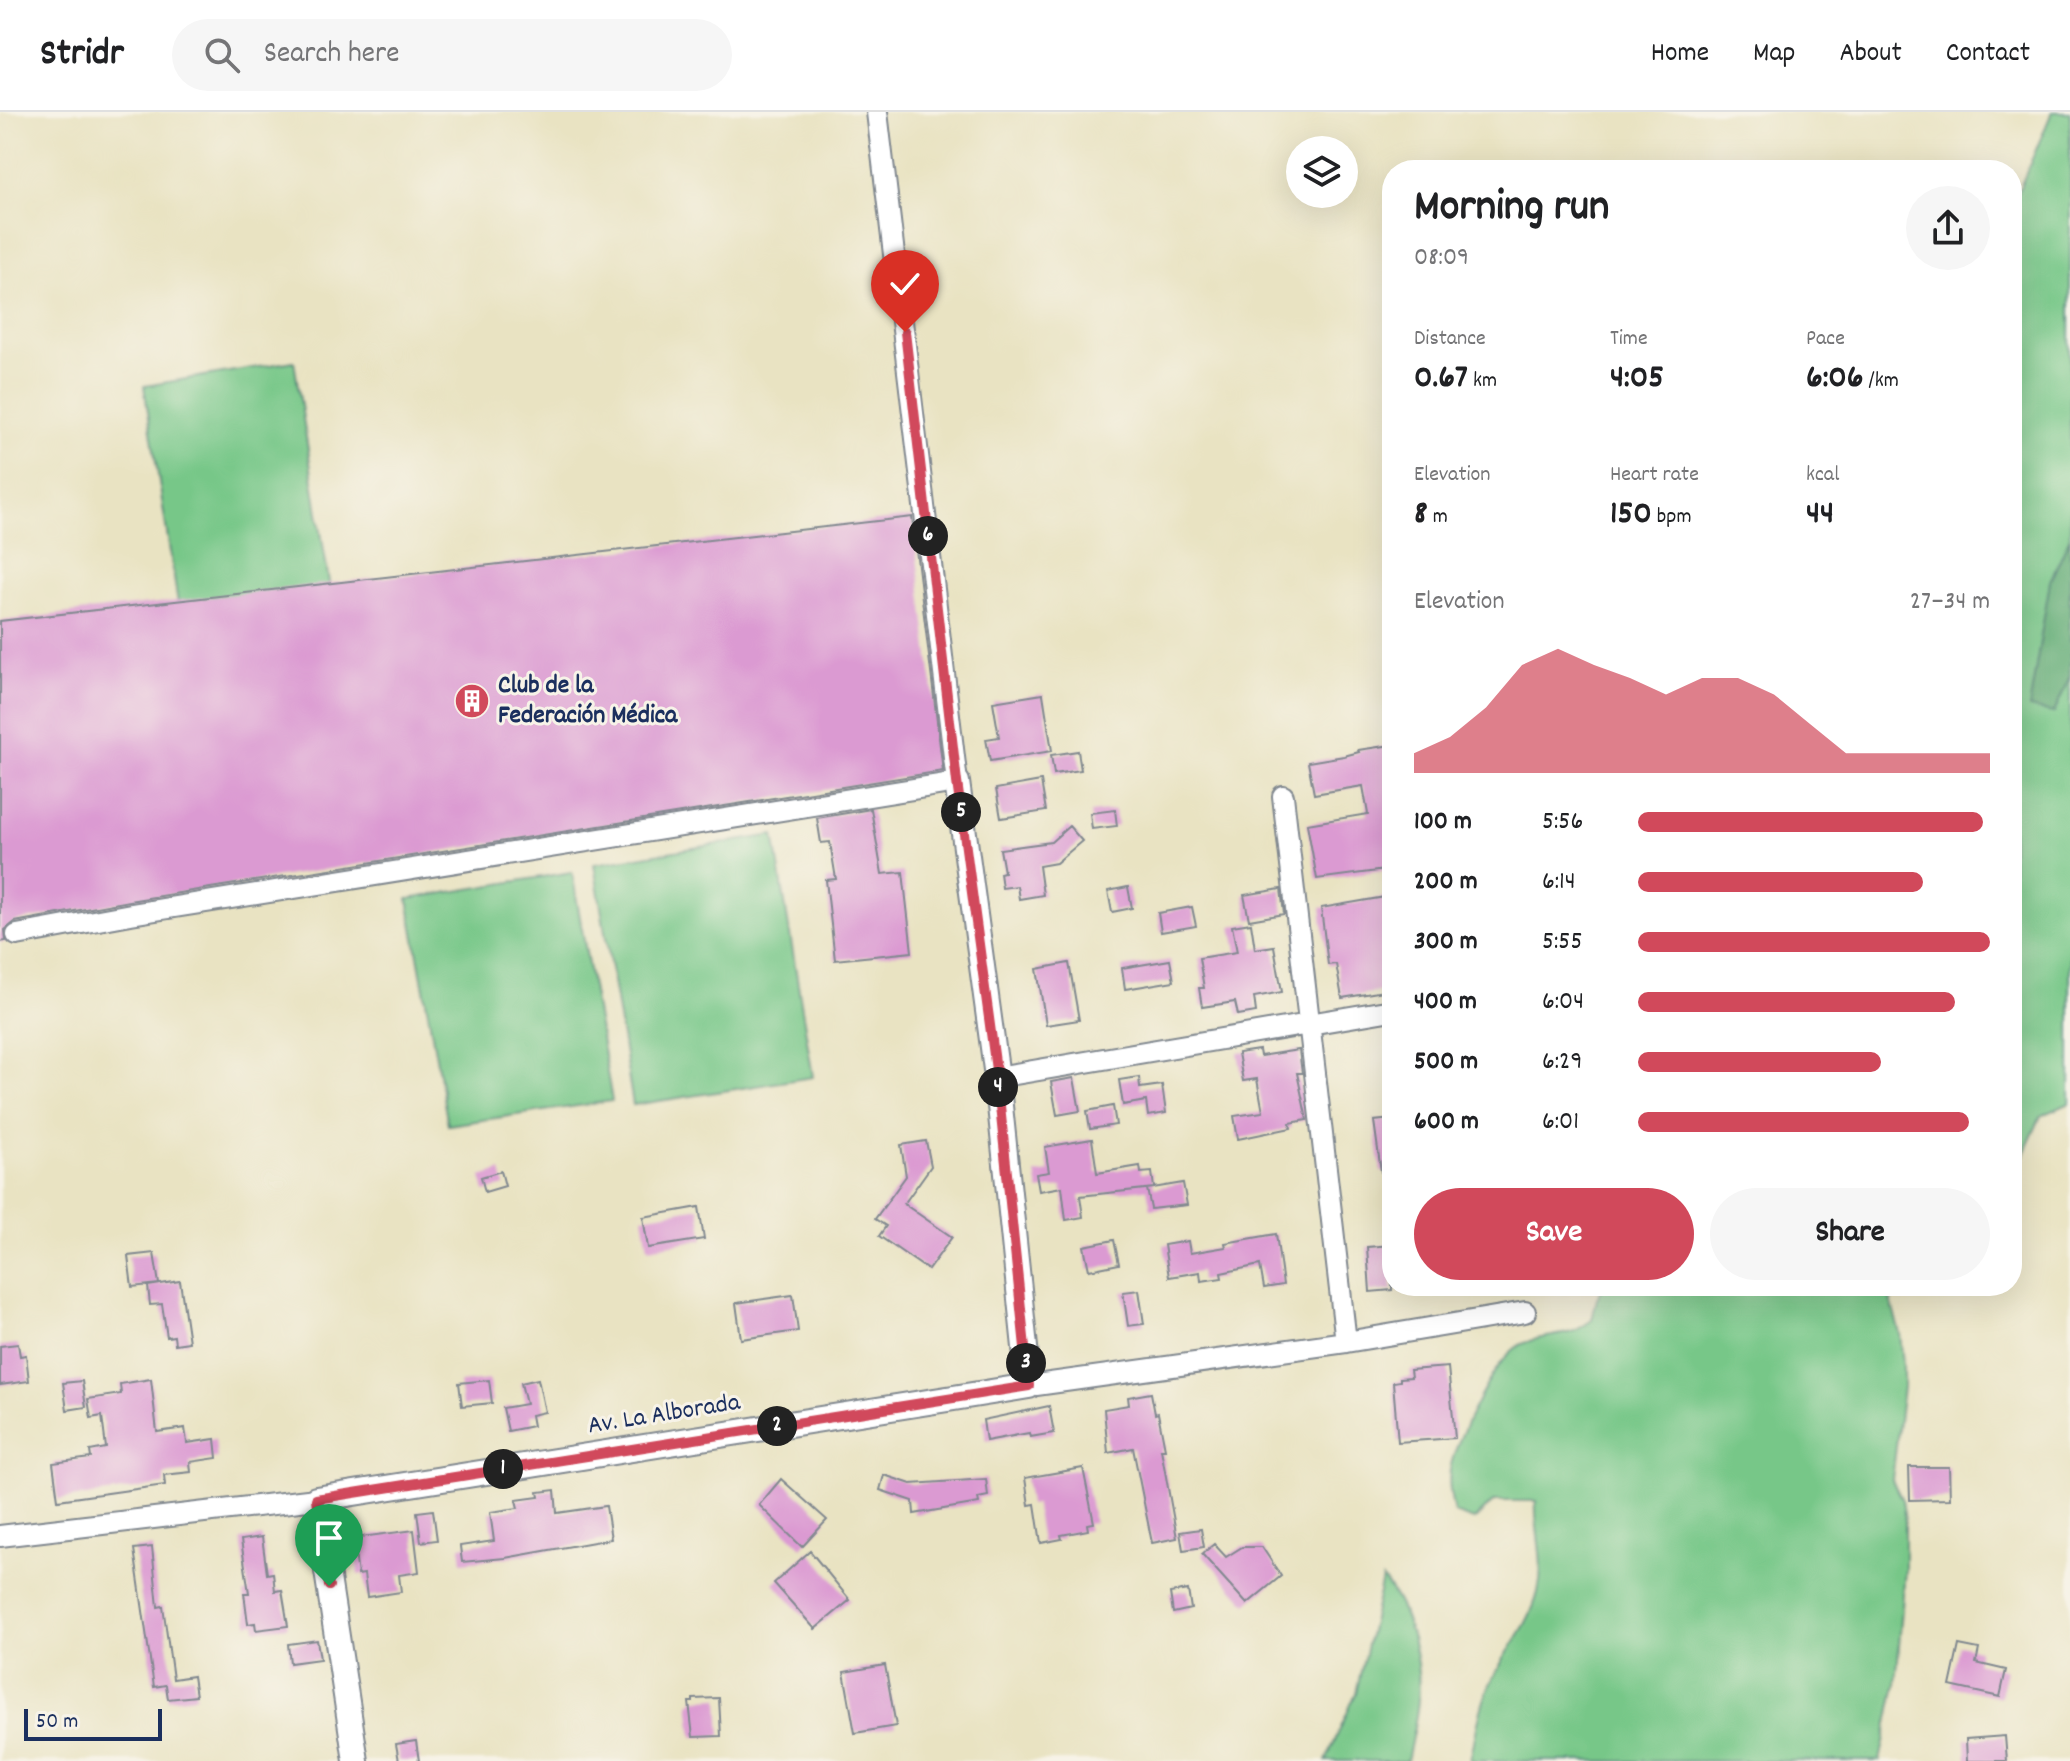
<!DOCTYPE html>
<meta charset="utf-8">
<style>
:root{--surface:#fff;--page:#f6f6f6;--text:#202124;--muted:#757577;--line:#e0e0e0;--accent:#d1495b}
body{margin:0;font-family:Dekko,sans-serif;background:var(--page);color:var(--text);height:100vh;display:flex;flex-direction:column;font-size:30px;white-space:nowrap}
*{box-sizing:border-box;margin:0}
p{font-size:26px;color:var(--muted)}
.icon{flex:none;width:44px;height:44px;fill:none;stroke:currentColor;stroke-width:2;stroke-linecap:round;stroke-linejoin:round}
.map{position:relative;flex:1;overflow:hidden}
.side{position:absolute;left:1382px;top:48px;width:640px;height:1136px;display:flex;flex-direction:column;background:var(--surface);border-radius:32px;box-shadow:0 8px 32px #0002}
.side>*{flex:none}
.buttons{position:absolute;left:1286px;top:24px;display:grid;gap:16px}
.buttons a{display:grid;place-items:center;width:72px;height:72px;border-radius:50%;background:var(--surface);box-shadow:0 8px 32px #0002;font-size:40px}
.scale{position:absolute;left:24px;bottom:20px;width:138px;box-sizing:border-box;padding-left:8px;border:4px solid #1b2f5e;border-top:0;font-size:22px;line-height:28px;white-space:nowrap;color:#1b2f5e;-webkit-text-stroke:6px #f7f3e8;paint-order:stroke}
.pin{position:absolute;display:grid;place-items:center;width:68px;height:68px;color:#fff;margin:-82px -34px;border-radius:50% 50% 50% 0;rotate:-45deg;box-shadow:0 0 8px #0007}
.pin .icon{rotate:45deg}
.km{position:absolute;width:40px;height:40px;margin:-20px;border-radius:50%;background:#222;color:#fff;font-size:22px;line-height:40px;text-align:center}
.round{display:grid;place-items:center;flex:none;width:84px;height:84px;border-radius:42px;background:var(--page)}
.summary{display:flex;align-items:center;justify-content:space-between;height:136px;padding:0 32px}
h1{font-size:44px;font-weight:700;line-height:60px}
.stats{display:grid;grid-template-columns:repeat(3,1fr);gap:12px;height:136px;padding:8px 32px}
.stats div{display:grid;align-content:center}
.stats b{font-size:34px;font-weight:700}
.stats small{font-size:22px;font-weight:400}
.stats p{font-size:22px}
.chart{height:224px;padding:16px 32px}
.chart p{display:flex;justify-content:space-between}
.chart svg{width:100%;height:144px;margin-top:8px;fill:var(--accent);opacity:.7}
.cta{display:flex;gap:16px;margin-top:auto;padding:16px 32px}
.cta a{flex:1;height:92px;border-radius:48px;background:var(--accent);color:#fff;font-size:32px;font-weight:700;line-height:92px;text-align:center}
.cta a+a{background:var(--page);color:var(--text)}
ul{padding:0 32px;list-style:none;font-size:26px}
li{display:grid;grid-template-columns:128px 96px 1fr;align-items:center;height:60px}
li i{height:20px;border-radius:10px;background:var(--accent)}
header{display:flex;align-items:center;gap:48px;box-sizing:border-box;height:112px;padding:0 40px;background:var(--surface);border-bottom:2px solid var(--line)}
header strong{font-size:38px}
nav{display:flex;gap:44px;margin-inline-start:auto;font-size:28px}
.search{width:560px;height:72px;background:var(--page);display:flex;align-items:center;gap:20px;box-sizing:border-box;padding:0 28px;border-radius:44px;color:var(--muted);font-size:30px}
.map>svg:first-child{display:block}
.green{fill:#77c788;stroke:#497b73;stroke-width:2}
.forest{fill:#61ac74;stroke:#3e6e69;stroke-width:2}
.building{fill:#db9ad2}
.lines{fill:none;stroke-linecap:round;stroke-linejoin:round}
.minor-casing{stroke:#828990;stroke-width:24}
.major-casing{stroke:#828990;stroke-width:28}
.minor{stroke:#fff;stroke-width:20}
.major{stroke:#fff;stroke-width:24}
.route-casing{stroke:#fff;stroke-width:16}
.route{stroke:#d1495b;stroke-width:10}
.labels{text-anchor:middle;dominant-baseline:central;stroke-width:6;stroke-linejoin:round;paint-order:stroke}
.poi-label{font-size:26px;font-weight:bold;fill:#1b2f5e;stroke:#f7f3e8;text-anchor:start}
.street-label{font-size:26px;fill:#1b2f5e;stroke:#f7f3e8}
</style>
<header>
<strong>Stridr</strong>
<div class="search"><svg class="icon" aria-label="search" viewBox="0 0 24 24"><circle cx="10" cy="10" r="6"/><path d="M15 15l6 6"/></svg>Search here</div>
<nav><a>Home</a><a>Map</a><a>About</a><a>Contact</a></nav>
</header>
<div class="map">
<svg width="2070" height="1649" viewBox="0 0 2070 1649">
<rect width="100%" height="100%" fill="#f7f3e8"/>
<filter id="ink" filterUnits="userSpaceOnUse"><feTurbulence type="fractalNoise" baseFrequency=".0125" numOctaves="2"/><feDisplacementMap in="SourceGraphic" scale="16" xChannelSelector="R" yChannelSelector="G"/><feConvolveMatrix kernelMatrix="1 2 1 2 8 2 1 2 1" color-interpolation-filters="sRGB"/></filter>
<filter id="wash" filterUnits="userSpaceOnUse"><feTurbulence type="fractalNoise" baseFrequency=".006" numOctaves="4" result="noise"/><feDisplacementMap in="SourceGraphic" scale="32" xChannelSelector="R" yChannelSelector="G"/><feGaussianBlur stdDeviation="1.8" result="paint"/><feColorMatrix in="noise" values="0 0 0 0 0 0 0 0 0 0 0 0 0 0 0 0 0 1.4 0 .05"/><feComposite in="paint" operator="in"/></filter>
<g filter="url(#wash)">
<rect width="100%" height="100%" fill="#e9e3c2"/>
<path class="green" d="M2052,0H2070V991L2041,1004L2012,1068V94Z
M294,249L331,483L180,504L144,274Z
M774,723L813,965L633,993L594,752Z
M572,760L612,989L448,1013L408,787Z
M1603,1174H1887L1900,1222L1903,1251V1275L1892,1368L1902,1388L1905,1409V1457L1896,1573L1880,1649H1470C1476,1621 1480,1592 1493,1566C1508,1536 1530,1513 1538,1480C1546,1445 1534,1422 1536,1389H1494L1474,1408L1454,1401C1451,1386 1448,1373 1450,1358C1455,1330 1491,1256 1513,1238C1529,1224 1552,1226 1571,1220C1579,1218 1586,1212 1592,1208L1597,1186Z
M1382,1467C1398,1485 1405,1503 1412,1527C1425,1577 1417,1600 1407,1649H1326L1356,1581Z"/>
<path class="forest" d="M2070,425V564L2054,601L2029,596L2050,469Z"/>
<g id="blocks">
<path class="building" d="M912,405L943,659L129,789L15,810L5,818L6,829L0,830V509Z
M1043,582L1052,639L990,649L986,627L999,625L993,590Z
M1392,633V757L1317,767L1307,712L1368,702L1363,674L1314,682L1308,650L1344,644L1359,640L1358,638Z
M1078,639L1081,658L1054,662L1051,643Z
M1041,669L1046,699L1001,706L996,677Z
M871,697L882,762L903,760L912,840L835,848L826,768L836,767L830,730L821,731L817,706Z
M1115,698L1117,714L1092,717L1090,701Z
M1069,714L1082,729L1056,751L1039,754L1043,783L1019,787L1017,774L1002,776L1000,761L1004,760L1000,737L1051,730Z
M1128,775L1132,796L1112,800L1108,779Z
M1281,777L1284,802L1249,808L1244,783Z
M1385,785L1392,826V841L1384,843L1390,878L1342,886L1336,852L1328,853L1321,796Z
M1192,795L1196,814L1161,820L1158,801Z
M1251,811L1255,837L1274,834L1282,880L1254,885L1256,900L1238,903L1235,890L1202,895L1199,876H1204L1199,846L1237,840L1232,814Z
M1170,848L1174,869L1125,877L1122,856Z
M1069,851L1079,908L1046,913L1037,857Z
M1259,938L1260,944L1299,938L1302,961H1297L1307,1008L1290,1011L1291,1016L1238,1027L1234,1004L1263,1000L1257,967L1243,969L1238,941Z
M1139,965L1140,976L1162,973L1166,1001L1148,1004L1146,989L1123,993L1119,968Z
M1074,966L1080,999L1057,1003L1051,970Z
M1113,994L1116,1013L1090,1017L1087,999Z
M1392,1007V1059L1381,1060L1374,1009Z
M1092,1027L1097,1061L1140,1054L1141,1061L1152,1060L1154,1076L1080,1084L1083,1105L1066,1108L1062,1075L1039,1079L1036,1062L1049,1060L1045,1035Z
M926,1029L931,1054L904,1092L952,1125L928,1158L879,1124L886,1114L875,1107L906,1064L901,1033Z
M501,1059L505,1074L485,1080L481,1065Z
M1183,1071L1187,1093L1151,1097L1147,1077Z
M699,1095L704,1127L648,1136L643,1105Z
M1276,1122L1283,1173L1264,1176L1260,1153L1221,1161L1222,1166L1201,1169L1200,1160L1169,1165L1164,1133L1188,1129L1190,1141L1226,1135L1225,1131Z
M1114,1128L1119,1152L1089,1158L1084,1134Z
M1392,1133V1178L1370,1180L1367,1135Z
M154,1141L159,1172L132,1175L128,1144Z
M180,1169L189,1230L175,1232L174,1224L167,1225L162,1192L150,1193L148,1174Z
M1139,1178L1144,1212L1128,1214L1123,1180Z
M793,1183L798,1219L741,1227L736,1191Z
M18,1232L20,1244L26,1243L29,1269L0,1273V1234Z
M1448,1255L1455,1326L1398,1330L1393,1270L1400,1269V1266L1411,1265L1410,1258Z
M151,1267L157,1320L185,1316L187,1331L215,1327L217,1346L190,1350L191,1360L164,1363L165,1373L58,1388L53,1351L91,1346L90,1339L106,1336L102,1304L91,1306L88,1287L121,1282L120,1272Z
M538,1267L545,1300L531,1303L533,1314L508,1319L503,1296L526,1292L521,1271Z
M489,1268L492,1291L462,1294L459,1271Z
M82,1269L86,1295L67,1298L63,1271Z
M1151,1281L1155,1302L1158,1301L1165,1337H1161L1177,1426L1152,1431L1133,1336L1108,1341L1104,1297L1129,1293L1128,1285Z
M1049,1294L1054,1321L1030,1325L1029,1321L986,1329L983,1308Z
M1909,1355H1949L1950,1387L1910,1388Z
M1083,1356L1094,1411L1087,1412L1088,1418L1061,1423L1062,1427L1041,1431L1035,1392L1029,1393L1025,1366Z
M884,1363L911,1372L986,1367L988,1384L978,1386L979,1391L914,1402L913,1389L880,1378Z
M781,1367L827,1408L802,1435L759,1393Z
M555,1378L557,1401L606,1394L611,1427L505,1446L462,1450L460,1434L494,1429L490,1400L518,1396L516,1388L539,1385L538,1380Z
M433,1398L437,1428L421,1430L417,1400Z
M1201,1417L1204,1435L1183,1438L1180,1420Z
M414,1418L419,1460L399,1463L401,1480L367,1485L364,1462L358,1463L353,1426Z
M262,1425L267,1462L273,1461L275,1479L282,1478L288,1514L256,1518L255,1511L248,1512L244,1481H249L241,1428Z
M1214,1432L1226,1445L1242,1435H1262L1281,1464L1247,1492L1202,1442Z
M152,1435L158,1495L163,1494L173,1567L193,1564L196,1584L168,1587L166,1573L154,1575L134,1437Z
M810,1439L850,1488L815,1517L774,1471Z
M1188,1478L1191,1497L1173,1501L1170,1481Z
M317,1528L320,1547L290,1551L288,1532Z
M1959,1533L1979,1537L1976,1551L2006,1558L2000,1585L1950,1574Z
M885,1553L896,1614L855,1621L844,1560Z
M719,1586L721,1624L693,1625L689,1590H693V1587Z
M2005,1624L2007,1649H1967L1966,1627Z
M416,1629L419,1649H399L396,1632Z"/>
</g>
</g>
<g filter="url(#ink)">
<use href="#blocks" fill-opacity="0" stroke="#828990" stroke-width="2"/>
<g class="lines">
<g class="minor-casing">
<path id="minor" d="M1283,684L1346,1230
M17,823L131,802L957,670L877,0
M997,965L1392,898
M1029,1274L1346,1230L1525,1200
M0,1424L316,1387"/>
</g>
<g class="major-casing">
<path id="major" d="M356,1649L316,1387L1029,1274L997,965L957,670"/>
</g>
<use href="#minor" class="minor"/>
<use href="#major" class="major"/>
</g>
</g>
<g class="lines" filter="url(#ink)">
<g class="route-casing">
<path id="route" d="M329,1474L316,1387L1029,1274L997,965L957,670L905,220"/>
</g>
<use href="#route" class="route"/>
</g>
<defs>
<g id="building-disc" transform="scale(1.8)"><circle r="9.5" fill="#d1495b" stroke="#f7f3e8"/><path d="M-4-6H4V6H1V3H-1V6H-4ZM-2.5-4.3h1.7v1.8h-1.7ZM.8-4.3h1.7v1.8H.8ZM-2.5-1h1.7V.8h-1.7ZM.8-1h1.7V.8H.8Z" fill="#fff"/></g>
</defs>
<g fill-rule="evenodd">
<use href="#building-disc" x="472" y="589"/>
</g>
<g class="labels">
<g class="poi-label">
<text x="498" y="574">Club de la<tspan x="498" dy="30">Federación Médica</tspan></text>
</g>
<g class="street-label">
<text transform="translate(664 1303) rotate(-9)">Av. La Alborada</text>
</g>
</g>
</svg>
<div class="buttons">
<a><svg class="icon" aria-label="layers" viewBox="0 0 24 24"><path d="M12 4l9 5-9 5-9-5zM3 14l9 5 9-5"/></svg></a>
</div>
<div class="scale">50 m</div>
<div class="pin" style="left:329px;top:1474px;background:#1e9e55"><svg class="icon" aria-label="arrive" viewBox="0 0 24 24"><path d="M6 21V4h12l-3 4 3 4H6"/></svg></div>
<div class="pin" style="left:905px;top:220px;background:#d93025"><svg class="icon" aria-label="check" viewBox="0 0 24 24"><path d="M5 12l5 5 9-10"/></svg></div>
<b class="km" style="left:503px;top:1357px">1</b>
<b class="km" style="left:777px;top:1314px">2</b>
<b class="km" style="left:1026px;top:1251px">3</b>
<b class="km" style="left:998px;top:975px">4</b>
<b class="km" style="left:961px;top:700px">5</b>
<b class="km" style="left:928px;top:424px">6</b>
<section class="side">
<div class="summary"><div><h1>Morning run</h1><p>08:09</p></div><a class="round"><svg class="icon" aria-label="share" viewBox="0 0 24 24"><path d="M12 15V3M7 8l5-5 5 5M5 13v7h14v-7"/></svg></a></div>
<div class="stats">
<div><p>Distance</p><b>0.67<small> km</small></b></div>
<div><p>Time</p><b>4:05</b></div>
<div><p>Pace</p><b>6:06<small> /km</small></b></div>
</div>
<div class="stats">
<div><p>Elevation</p><b>8<small> m</small></b></div>
<div><p>Heart rate</p><b>150<small> bpm</small></b></div>
<div><p>kcal</p><b>44</b></div>
</div>
<div class="chart"><p><span>Elevation</span>27–34 m</p>
<svg viewBox="0 0 160 44" preserveAspectRatio="none"><path d="M0 44V38L10 33L20 24L30 11L40 6L50 11L60 15L70 20L80 15L90 15L100 20L110 29L120 38L130 38L140 38L150 38L160 38V44z"/></svg>
</div>
<ul>
<li><b>100 m</b>5:56<i style="width:98%"></i></li>
<li><b>200 m</b>6:14<i style="width:81%"></i></li>
<li><b>300 m</b>5:55<i style="width:100%"></i></li>
<li><b>400 m</b>6:04<i style="width:90%"></i></li>
<li><b>500 m</b>6:29<i style="width:69%"></i></li>
<li><b>600 m</b>6:01<i style="width:94%"></i></li>
</ul>
<div class="cta"><a>Save</a><a>Share</a></div>
</section>
</div>
